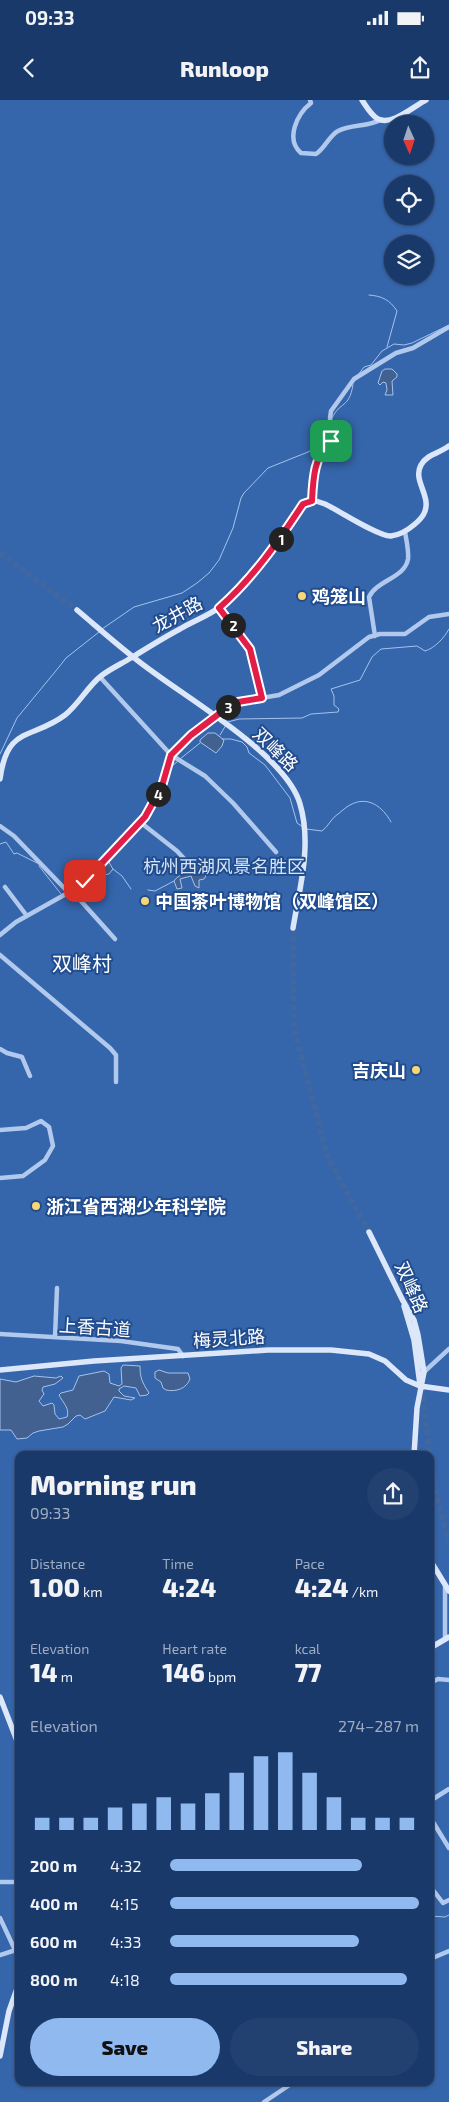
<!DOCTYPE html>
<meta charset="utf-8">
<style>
:root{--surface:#19396a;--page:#224070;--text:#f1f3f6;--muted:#9facc1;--line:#37537e;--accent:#90b9f0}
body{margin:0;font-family:"Exo 2","Noto Sans SC",sans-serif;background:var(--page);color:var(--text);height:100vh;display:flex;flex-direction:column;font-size:19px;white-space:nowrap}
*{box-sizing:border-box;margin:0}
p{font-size:16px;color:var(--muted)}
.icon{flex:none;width:28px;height:28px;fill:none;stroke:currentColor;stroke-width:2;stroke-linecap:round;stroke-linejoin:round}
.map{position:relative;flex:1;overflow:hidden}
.panel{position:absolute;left:15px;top:1351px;width:419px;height:635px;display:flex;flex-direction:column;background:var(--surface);border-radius:10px;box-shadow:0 1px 4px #0004,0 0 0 1px var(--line)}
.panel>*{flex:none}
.needle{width:32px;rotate:177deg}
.tools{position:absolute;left:384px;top:15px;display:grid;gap:10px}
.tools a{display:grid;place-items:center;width:50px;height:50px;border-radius:50%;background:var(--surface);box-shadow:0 1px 4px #0004,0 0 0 1px var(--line);font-size:25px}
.pin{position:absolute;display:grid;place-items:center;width:42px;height:42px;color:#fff;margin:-21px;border-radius:10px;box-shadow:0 2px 8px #0006}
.km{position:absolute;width:25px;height:25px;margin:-12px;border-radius:50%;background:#222;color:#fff;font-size:14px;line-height:25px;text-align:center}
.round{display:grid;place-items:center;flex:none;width:52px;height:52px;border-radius:26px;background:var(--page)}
.overview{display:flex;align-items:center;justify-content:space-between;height:85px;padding:0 15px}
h1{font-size:28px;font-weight:800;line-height:38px}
.figures{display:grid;grid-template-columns:repeat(3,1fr);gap:8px;height:85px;padding:5px 15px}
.figures div{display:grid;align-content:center}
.figures b{font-size:25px;font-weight:800}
.figures small{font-size:14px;font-weight:400}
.figures p{font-size:14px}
.chart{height:140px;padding:10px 15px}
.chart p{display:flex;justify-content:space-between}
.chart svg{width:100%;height:90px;margin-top:5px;stroke:var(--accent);stroke-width:6}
.action{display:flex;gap:10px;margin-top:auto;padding:10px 15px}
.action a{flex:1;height:58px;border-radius:30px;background:var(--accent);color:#111;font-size:20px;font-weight:800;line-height:58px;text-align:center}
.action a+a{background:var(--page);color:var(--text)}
ul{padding:0 15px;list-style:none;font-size:16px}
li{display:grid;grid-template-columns:80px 60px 1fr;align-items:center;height:38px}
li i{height:12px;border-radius:6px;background:var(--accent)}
.status{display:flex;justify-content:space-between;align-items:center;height:35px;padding:0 25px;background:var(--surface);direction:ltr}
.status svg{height:14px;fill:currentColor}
header{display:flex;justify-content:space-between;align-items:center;height:65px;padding:0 15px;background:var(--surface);font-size:22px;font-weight:800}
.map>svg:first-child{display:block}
.green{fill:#3565ab;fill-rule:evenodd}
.water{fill:#426090;stroke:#a4c3ed}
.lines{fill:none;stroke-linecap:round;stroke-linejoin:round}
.stream{stroke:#a4c3ed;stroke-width:1}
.secondary-tunnel{stroke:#42679f;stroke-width:5.5;stroke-dasharray:5.5 3;stroke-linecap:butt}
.street{stroke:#b1c9ec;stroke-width:4.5}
.secondary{stroke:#dce7f9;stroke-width:5.5}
.route-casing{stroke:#fff;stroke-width:10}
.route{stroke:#e11d48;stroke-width:6}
.poi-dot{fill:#f8d772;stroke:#214c8e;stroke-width:2}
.labels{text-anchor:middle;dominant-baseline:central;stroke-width:4;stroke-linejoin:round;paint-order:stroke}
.poi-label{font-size:18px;font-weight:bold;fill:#fff;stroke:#214c8e;text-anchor:start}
.street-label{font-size:18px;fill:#fff;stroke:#214c8e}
.park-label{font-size:18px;fill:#d6e4f9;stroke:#214c8e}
.quarter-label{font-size:20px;fill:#fff;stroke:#214c8e}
</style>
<div class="status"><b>09:33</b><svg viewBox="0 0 49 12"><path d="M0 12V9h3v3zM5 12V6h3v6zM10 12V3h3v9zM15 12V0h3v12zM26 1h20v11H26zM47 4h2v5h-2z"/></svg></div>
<header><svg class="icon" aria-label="back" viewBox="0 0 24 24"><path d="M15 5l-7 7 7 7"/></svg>Runloop<svg class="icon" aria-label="share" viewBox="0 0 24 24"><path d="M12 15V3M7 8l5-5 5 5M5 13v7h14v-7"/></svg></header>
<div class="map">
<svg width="449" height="2002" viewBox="0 0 449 2002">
<rect width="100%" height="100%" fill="#214c8e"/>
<path class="green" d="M0,0H449V2002H0ZM392,24H425V56H392ZM392,84H425V116H392ZM392,144H425V176H392ZM19,1355H430V1982H19Z"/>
<path class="water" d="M385,269H392L397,274V277L392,281L393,295H385L387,290L386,283L383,282L380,285L378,283L382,271Z
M208,633H215L224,640L222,646L216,653L200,642V640Z
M107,759L113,769L109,774L103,775L99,768Z
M199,771H204L206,776L204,779L199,780V788L195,786L191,776L180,779L182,788L177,789L174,781C180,772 190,774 199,771Z
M123,1265L140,1266C140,1278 142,1282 149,1293L147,1295L140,1296L136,1288L124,1286L119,1289V1291L124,1296L135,1298L131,1300L114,1297L105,1311L85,1319L80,1315L76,1316L68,1324L63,1327L39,1331L33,1333L27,1338L17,1339L11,1330H0V1279L16,1282L34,1276L56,1278L61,1276L63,1278L55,1284L43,1287L42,1290L44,1294L39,1301L43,1306L52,1303L54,1305L55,1314L59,1319L67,1317C70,1308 63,1303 59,1295L61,1293L73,1290L79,1276L104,1271L109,1274L110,1283L119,1286L122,1284L121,1268Z
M159,1270L168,1273H188L190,1279C186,1289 176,1292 166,1290L163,1288L161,1282L155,1278V1272Z"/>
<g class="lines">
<path class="stream" d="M369,195C382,196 390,200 397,211L387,247
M358,275L364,267L371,265L382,251L394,244L404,245L412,243L449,225
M332,318C340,301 349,309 353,285
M102,529L134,507L182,493L197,483L209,473L219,460L233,428L241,398L244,393L268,368L308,352L325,342L329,337
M228,622L239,619L302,618L311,614L338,612L339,609L334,605V596L331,589L360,580L372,557L381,549L417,546L425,551C435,548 444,538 449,529
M220,635L226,625
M222,639H231L242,642L247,647L249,653L265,665L290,698L297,723L303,727
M0,654L17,618L59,567L66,558L99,532
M180,659L200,643
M168,669L177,662
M306,729L322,731C329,726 331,718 338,714C342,711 346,707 350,705C368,695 383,707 391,722
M0,744L6,742L14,754L17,753L37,763
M39,766L61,794
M113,769L122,776L131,789
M90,781L103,775
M75,786L133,726
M148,790L155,791L174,781
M430,1816L445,1817L449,1815"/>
<path class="secondary-tunnel" d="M0,453L77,510
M293,828L294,929L328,1058L369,1132
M422,1288L430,1355
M430,1356L436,1393L449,1443"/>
<path class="street" d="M310,0L311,3C297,14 285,39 301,53L316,54C325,48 329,36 338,31C351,24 368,27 380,20
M312,401L313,380L318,358L332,338L330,318L331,311L354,279L396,253L413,248L449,227
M219,508L250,549L262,598
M375,536L369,497C377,480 405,478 408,459C409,450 406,440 405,431
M100,577L171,655L205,676L233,703L276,752
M140,722L177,751L191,766
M0,726L14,736L69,793
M5,787L27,816
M72,791L115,839
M0,835L16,822L82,785L145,717L161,686L171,655L191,635L228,607L238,602L279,595L319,575L369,537L380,534H405L429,517L449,514
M0,855L110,948L116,955V982
M0,949L7,953L22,957L30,976
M0,1030L26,1028L41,1021L49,1027L53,1046L45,1060L23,1076L0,1078
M0,1234L121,1241L178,1249L183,1256
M55,1237L57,1188
M424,1272L449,1249
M445,1539V1487
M430,1583L438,1579L449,1580
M430,1701L449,1689
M430,1717L449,1748
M0,1782H19
M430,1786L443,1803L449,1800
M0,1818L15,1850
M0,1855L19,1849
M430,1859L449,1851
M264,2002L294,1982"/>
<path class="secondary" d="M362,0C366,6 371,15 378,19C392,26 414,6 426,0
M77,510C102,531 126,553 153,572C192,601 287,657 300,704C312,744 300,787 293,828
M0,679C7,625 32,640 65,615C79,604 88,586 101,576C110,569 121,564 131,558C147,548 163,538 180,529C193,521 208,516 220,507C255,480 280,440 303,404L316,401L325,404C338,410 379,437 391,436C400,435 408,430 415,424C422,418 427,412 426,402C425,390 414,377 421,365C427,354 440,353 449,346
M369,1132L403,1201
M402,1199L414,1220L418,1235L424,1272L417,1308L414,1355
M404,1206L414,1240L420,1285
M0,1270L94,1261L268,1250H331L369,1254L385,1261L406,1280L420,1286L449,1290
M430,1460L449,1491
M430,1548L449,1537
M0,1597L19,1646
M0,1956L9,1911L19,1883"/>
</g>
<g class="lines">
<g class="route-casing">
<path id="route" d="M85,781L145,717L162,686L171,655L191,635L228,607L238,602L262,598L250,549L219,508C253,478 278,442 303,404L312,401C313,380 314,355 331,341"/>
</g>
<use href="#route" class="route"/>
</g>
<g class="poi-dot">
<circle cx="302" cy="496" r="5"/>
<circle cx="145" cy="801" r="5"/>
<circle cx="416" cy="970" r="5"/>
<circle cx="36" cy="1106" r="5"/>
</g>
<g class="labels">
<g class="poi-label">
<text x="312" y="496">鸡笼山</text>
<text x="155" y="801">中国茶叶博物馆（双峰馆区）</text>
<text x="406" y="970" text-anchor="end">吉庆山</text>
<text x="46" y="1106">浙江省西湖少年科学院</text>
</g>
<g class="street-label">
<text transform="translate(177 514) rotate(-29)">龙井路</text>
<text transform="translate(276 649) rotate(44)">双峰路</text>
<text transform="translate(412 1187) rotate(66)">双峰路</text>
<text transform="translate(95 1227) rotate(4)">上香古道</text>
<text transform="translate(229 1238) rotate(-4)">梅灵北路</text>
</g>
<g class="park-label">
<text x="224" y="766">杭州西湖风景名胜区</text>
</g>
<g class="quarter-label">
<text x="82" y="863">双峰村</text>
</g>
</g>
</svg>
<div class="tools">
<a><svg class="needle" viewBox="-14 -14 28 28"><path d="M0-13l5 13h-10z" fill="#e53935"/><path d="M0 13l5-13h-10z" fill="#9facc1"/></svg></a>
<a><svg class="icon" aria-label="locate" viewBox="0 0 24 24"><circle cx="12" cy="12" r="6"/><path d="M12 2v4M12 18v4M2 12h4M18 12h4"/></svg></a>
<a><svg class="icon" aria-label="layers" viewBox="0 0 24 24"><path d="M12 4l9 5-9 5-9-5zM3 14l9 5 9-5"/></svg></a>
</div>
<div class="pin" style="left:331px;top:341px;background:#1e9e55"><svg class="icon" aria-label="arrive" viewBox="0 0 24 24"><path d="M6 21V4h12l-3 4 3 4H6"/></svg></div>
<div class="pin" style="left:85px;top:781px;background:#d93025"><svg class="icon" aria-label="check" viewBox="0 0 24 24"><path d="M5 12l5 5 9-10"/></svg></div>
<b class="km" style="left:281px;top:439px">1</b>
<b class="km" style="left:233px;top:525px">2</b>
<b class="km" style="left:228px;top:607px">3</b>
<b class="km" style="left:158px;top:694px">4</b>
<section class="panel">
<div class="overview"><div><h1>Morning run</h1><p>09:33</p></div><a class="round"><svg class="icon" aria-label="share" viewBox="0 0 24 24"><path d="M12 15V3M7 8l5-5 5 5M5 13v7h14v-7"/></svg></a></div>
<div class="figures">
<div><p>Distance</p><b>1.00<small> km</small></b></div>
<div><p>Time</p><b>4:24</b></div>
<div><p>Pace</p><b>4:24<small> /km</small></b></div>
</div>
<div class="figures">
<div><p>Elevation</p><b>14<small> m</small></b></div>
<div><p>Heart rate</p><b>146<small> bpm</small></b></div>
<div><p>kcal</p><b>77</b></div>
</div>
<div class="chart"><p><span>Elevation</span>274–287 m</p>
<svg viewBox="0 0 160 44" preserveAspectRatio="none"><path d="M5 44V38M15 44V38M25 44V38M35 44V33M45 44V31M55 44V28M65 44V31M75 44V26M85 44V16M95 44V8M105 44V6M115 44V16M125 44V28M135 44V38M145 44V38M155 44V38"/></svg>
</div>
<ul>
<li><b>200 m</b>4:32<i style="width:77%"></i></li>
<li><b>400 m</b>4:15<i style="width:100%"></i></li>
<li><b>600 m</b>4:33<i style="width:76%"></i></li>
<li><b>800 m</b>4:18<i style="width:95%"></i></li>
</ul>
<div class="action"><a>Save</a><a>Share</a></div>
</section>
</div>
